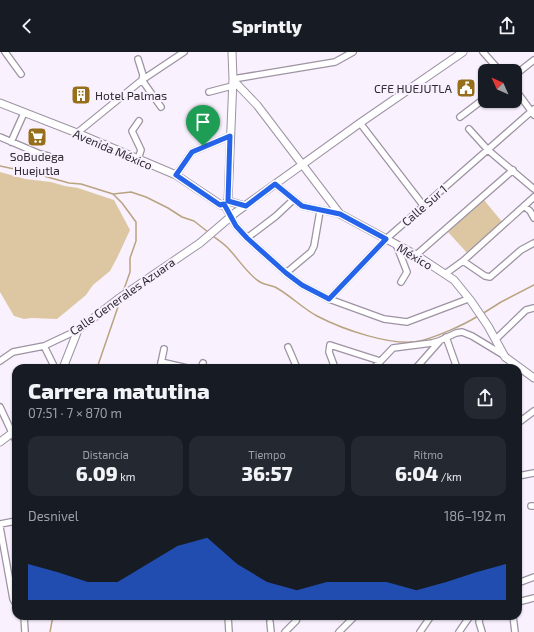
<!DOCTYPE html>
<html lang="es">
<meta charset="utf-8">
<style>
:root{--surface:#171b24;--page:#242831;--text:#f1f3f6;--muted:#9ea1a6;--accent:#2563eb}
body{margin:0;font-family:"Exo 2",sans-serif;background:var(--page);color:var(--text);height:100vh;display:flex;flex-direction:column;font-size:15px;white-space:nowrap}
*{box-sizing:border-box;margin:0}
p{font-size:13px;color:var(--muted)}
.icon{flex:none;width:22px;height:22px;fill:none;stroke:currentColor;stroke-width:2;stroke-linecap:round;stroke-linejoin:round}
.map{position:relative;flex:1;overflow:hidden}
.drawer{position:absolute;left:12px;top:312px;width:510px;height:256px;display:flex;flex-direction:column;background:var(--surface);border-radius:12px;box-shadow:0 1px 3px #0004}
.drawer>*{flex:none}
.needle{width:26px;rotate:315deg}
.tools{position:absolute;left:478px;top:12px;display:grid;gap:8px}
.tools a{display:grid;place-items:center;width:44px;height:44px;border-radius:8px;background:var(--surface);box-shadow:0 1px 3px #0004;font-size:20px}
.pin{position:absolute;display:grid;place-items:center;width:34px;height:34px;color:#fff;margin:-41px -17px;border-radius:50% 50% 50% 0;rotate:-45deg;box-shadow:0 0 4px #0007}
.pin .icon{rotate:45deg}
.round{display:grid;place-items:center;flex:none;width:42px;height:42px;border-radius:12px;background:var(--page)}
.summary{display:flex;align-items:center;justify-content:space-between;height:68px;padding:0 16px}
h1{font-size:22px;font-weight:800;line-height:30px}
.metrics{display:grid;grid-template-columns:repeat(3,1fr);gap:6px;height:68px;padding:4px 16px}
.metrics div{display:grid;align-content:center;border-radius:10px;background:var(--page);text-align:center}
.metrics b{font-size:20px;font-weight:800}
.metrics small{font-size:11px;font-weight:400}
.metrics p{font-size:11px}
.chart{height:112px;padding:8px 16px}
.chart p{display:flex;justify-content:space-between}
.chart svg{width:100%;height:72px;margin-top:4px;fill:var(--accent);opacity:.7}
header{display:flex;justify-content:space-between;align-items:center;height:52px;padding:0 16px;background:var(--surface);font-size:18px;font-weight:800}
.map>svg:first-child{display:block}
.green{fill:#ddc7a2}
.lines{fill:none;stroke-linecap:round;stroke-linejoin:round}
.stream{stroke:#baa37f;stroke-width:1.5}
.street-casing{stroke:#9d93a3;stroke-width:8}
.secondary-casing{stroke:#9d93a3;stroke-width:9}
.street{stroke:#fff;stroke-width:5.5}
.secondary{stroke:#fff;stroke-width:7}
.secondary-bridge-casing{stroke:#9d93a3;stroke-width:9;stroke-linecap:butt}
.secondary-bridge{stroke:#fff;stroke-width:7}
.route-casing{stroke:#fff;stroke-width:8}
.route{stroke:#2563eb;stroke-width:5}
.labels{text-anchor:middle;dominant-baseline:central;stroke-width:4;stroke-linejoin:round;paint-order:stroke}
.poi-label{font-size:12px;fill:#2f2b31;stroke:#f9f1fe;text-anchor:end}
.street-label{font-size:12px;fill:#2f2b31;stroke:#f9f1fe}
</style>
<header><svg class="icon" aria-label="back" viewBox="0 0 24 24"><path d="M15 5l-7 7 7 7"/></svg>Sprintly<svg class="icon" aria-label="share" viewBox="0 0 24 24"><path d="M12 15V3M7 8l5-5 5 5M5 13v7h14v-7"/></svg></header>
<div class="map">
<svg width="534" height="580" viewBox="0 0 534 580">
<rect width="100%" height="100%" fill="#f9f1fe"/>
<path class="green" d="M0,120L25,127L51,130L65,134L78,136L114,148L130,178L117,206L110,219L93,233L86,243L74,253L57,267L31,266L24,267L14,264L0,240Z
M484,148L503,171L468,202L448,180Z"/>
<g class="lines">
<path class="stream" d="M0,114L33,121L69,131L81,132L113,142L131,140L146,145L168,156L182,165L194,169L208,180
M113,142L122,151L136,170V189L130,206V220L123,240
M213,184C217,187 223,191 227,195C237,205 248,223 260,230C265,233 270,233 275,235C290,243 302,256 317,264C342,277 392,295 420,289C436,285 464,273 478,264
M482,262L501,250L534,233
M97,316L120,249
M50,580L53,564"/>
<g class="street-casing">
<path id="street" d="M5,0L21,22
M483,0L500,19
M138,7L143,23L142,28L161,55
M515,23L534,8
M233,27L335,10L353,0
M515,37L534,63
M209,40L232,34
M460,65L485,46
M360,71L423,153
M469,77L488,98L534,137
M77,81L142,28L184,0
M0,85L40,102L48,104
M11,90L24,61
M138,107L141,98L132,79L139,69
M176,123L192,100L230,84
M275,132L302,154L340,162
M224,153L236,174L247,186L286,221L302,233L329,247L384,267L407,270L468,247
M524,154L530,159L534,166
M247,186L276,164L293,148
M396,192L407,220L401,230
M416,203L513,118
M463,209L485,224L490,225L521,198L534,191
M286,221L311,200L314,194L320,159
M445,222L463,209L534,145
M329,247L386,187L534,57
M446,285L457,316
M496,287L526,258L534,256
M44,294L55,316
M288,295L297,316
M0,309L13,300L44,294L78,278
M161,310L187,316
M160,316L164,297
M201,316L203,311
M335,316L329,300L330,293L380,309
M374,316L393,296L432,291L439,289L456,281L462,280L472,284L505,304
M416,316L439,290
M0,355L16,389
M518,371L534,359
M518,424L534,421
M531,454H534
M0,472L16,469
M0,475L13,547L16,552
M518,531L534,525
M518,550L534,546
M24,564L25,580
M228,564L229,580
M513,564L515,580
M480,565L479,570L482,580
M270,570L271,580
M285,580L296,569L298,564
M339,580L355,564
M420,580L431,564
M459,580L470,564"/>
</g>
<g class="secondary-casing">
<path id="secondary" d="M233,28L257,53L340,162L416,203L454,228L471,249L488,274L505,305L534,326
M0,51L77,81L176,123L221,153H224L228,149L233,27L232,0
M228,149L245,154
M235,161L360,71L463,0
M63,316L78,278L118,247L200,191
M0,390L12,381L16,377"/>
</g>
<use href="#street" class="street"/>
<use href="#secondary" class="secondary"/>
<g class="secondary-bridge-casing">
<path id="secondary-bridge" d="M200,191L235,161"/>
</g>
<use href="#secondary-bridge" class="secondary-bridge"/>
</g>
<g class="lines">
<g class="route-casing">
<path id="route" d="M230,84L228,149L246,154L275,132L302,154L340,162L386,187L329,247L302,233L286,221L247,186L236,174L224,152L220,153L176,123L192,100Z"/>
</g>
<use href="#route" class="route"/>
</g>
<defs>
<g id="civic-square" transform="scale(1)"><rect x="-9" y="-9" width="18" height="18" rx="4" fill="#976f1b" stroke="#f9f1fe"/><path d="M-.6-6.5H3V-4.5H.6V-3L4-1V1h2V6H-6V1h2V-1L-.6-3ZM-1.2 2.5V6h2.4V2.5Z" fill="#fff"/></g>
<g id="building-square" transform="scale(1)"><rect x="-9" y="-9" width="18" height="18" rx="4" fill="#976f1b" stroke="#f9f1fe"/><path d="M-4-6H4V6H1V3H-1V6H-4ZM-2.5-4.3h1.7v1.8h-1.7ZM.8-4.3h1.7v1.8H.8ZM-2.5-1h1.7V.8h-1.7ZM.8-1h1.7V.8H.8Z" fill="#fff"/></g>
<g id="supermarket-square" transform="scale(1)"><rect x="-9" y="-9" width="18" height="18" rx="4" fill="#976f1b" stroke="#f9f1fe"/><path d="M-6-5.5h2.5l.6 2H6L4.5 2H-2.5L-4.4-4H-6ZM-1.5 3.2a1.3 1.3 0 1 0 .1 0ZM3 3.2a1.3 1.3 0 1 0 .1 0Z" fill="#fff"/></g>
</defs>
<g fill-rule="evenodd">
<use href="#civic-square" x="466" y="36"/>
<use href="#building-square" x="81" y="43"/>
<use href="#supermarket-square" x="37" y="85"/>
</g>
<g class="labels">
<g class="poi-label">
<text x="452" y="36">CFE HUEJUTLA</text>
<text x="95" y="43" text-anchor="start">Hotel Palmas</text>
<text x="37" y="104" text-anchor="middle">SoBudega<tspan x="37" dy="14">Huejutla</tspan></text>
</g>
<g class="street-label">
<text transform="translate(113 97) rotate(23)">Avenida México</text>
<text transform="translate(424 153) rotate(-41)">Calle Sur 1</text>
<text transform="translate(415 204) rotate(31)">México</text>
<text transform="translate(122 244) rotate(-35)">Calle Generales Azuara</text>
</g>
</g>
</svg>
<div class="tools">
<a><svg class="needle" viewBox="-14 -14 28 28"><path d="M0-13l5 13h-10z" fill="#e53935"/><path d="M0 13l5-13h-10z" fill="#9ea1a6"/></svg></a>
</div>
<div class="pin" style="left:203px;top:94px;background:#1e9e55"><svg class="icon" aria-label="arrive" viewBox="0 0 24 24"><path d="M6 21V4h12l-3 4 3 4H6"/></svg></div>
<section class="drawer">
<div class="summary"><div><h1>Carrera matutina</h1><p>07:51 · 7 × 870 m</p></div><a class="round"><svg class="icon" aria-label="share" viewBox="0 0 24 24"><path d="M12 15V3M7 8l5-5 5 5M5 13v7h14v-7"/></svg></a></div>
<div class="metrics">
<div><p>Distancia</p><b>6.09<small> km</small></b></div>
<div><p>Tiempo</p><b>36:57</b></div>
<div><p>Ritmo</p><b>6:04<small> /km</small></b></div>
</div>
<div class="chart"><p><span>Desnivel</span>186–192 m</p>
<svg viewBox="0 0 160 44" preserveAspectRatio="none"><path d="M0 44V22L10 27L20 33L30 33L40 22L50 11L60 6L70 22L80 33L90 38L100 33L110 33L120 33L130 38L140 33L150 27L160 22V44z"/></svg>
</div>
</section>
</div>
